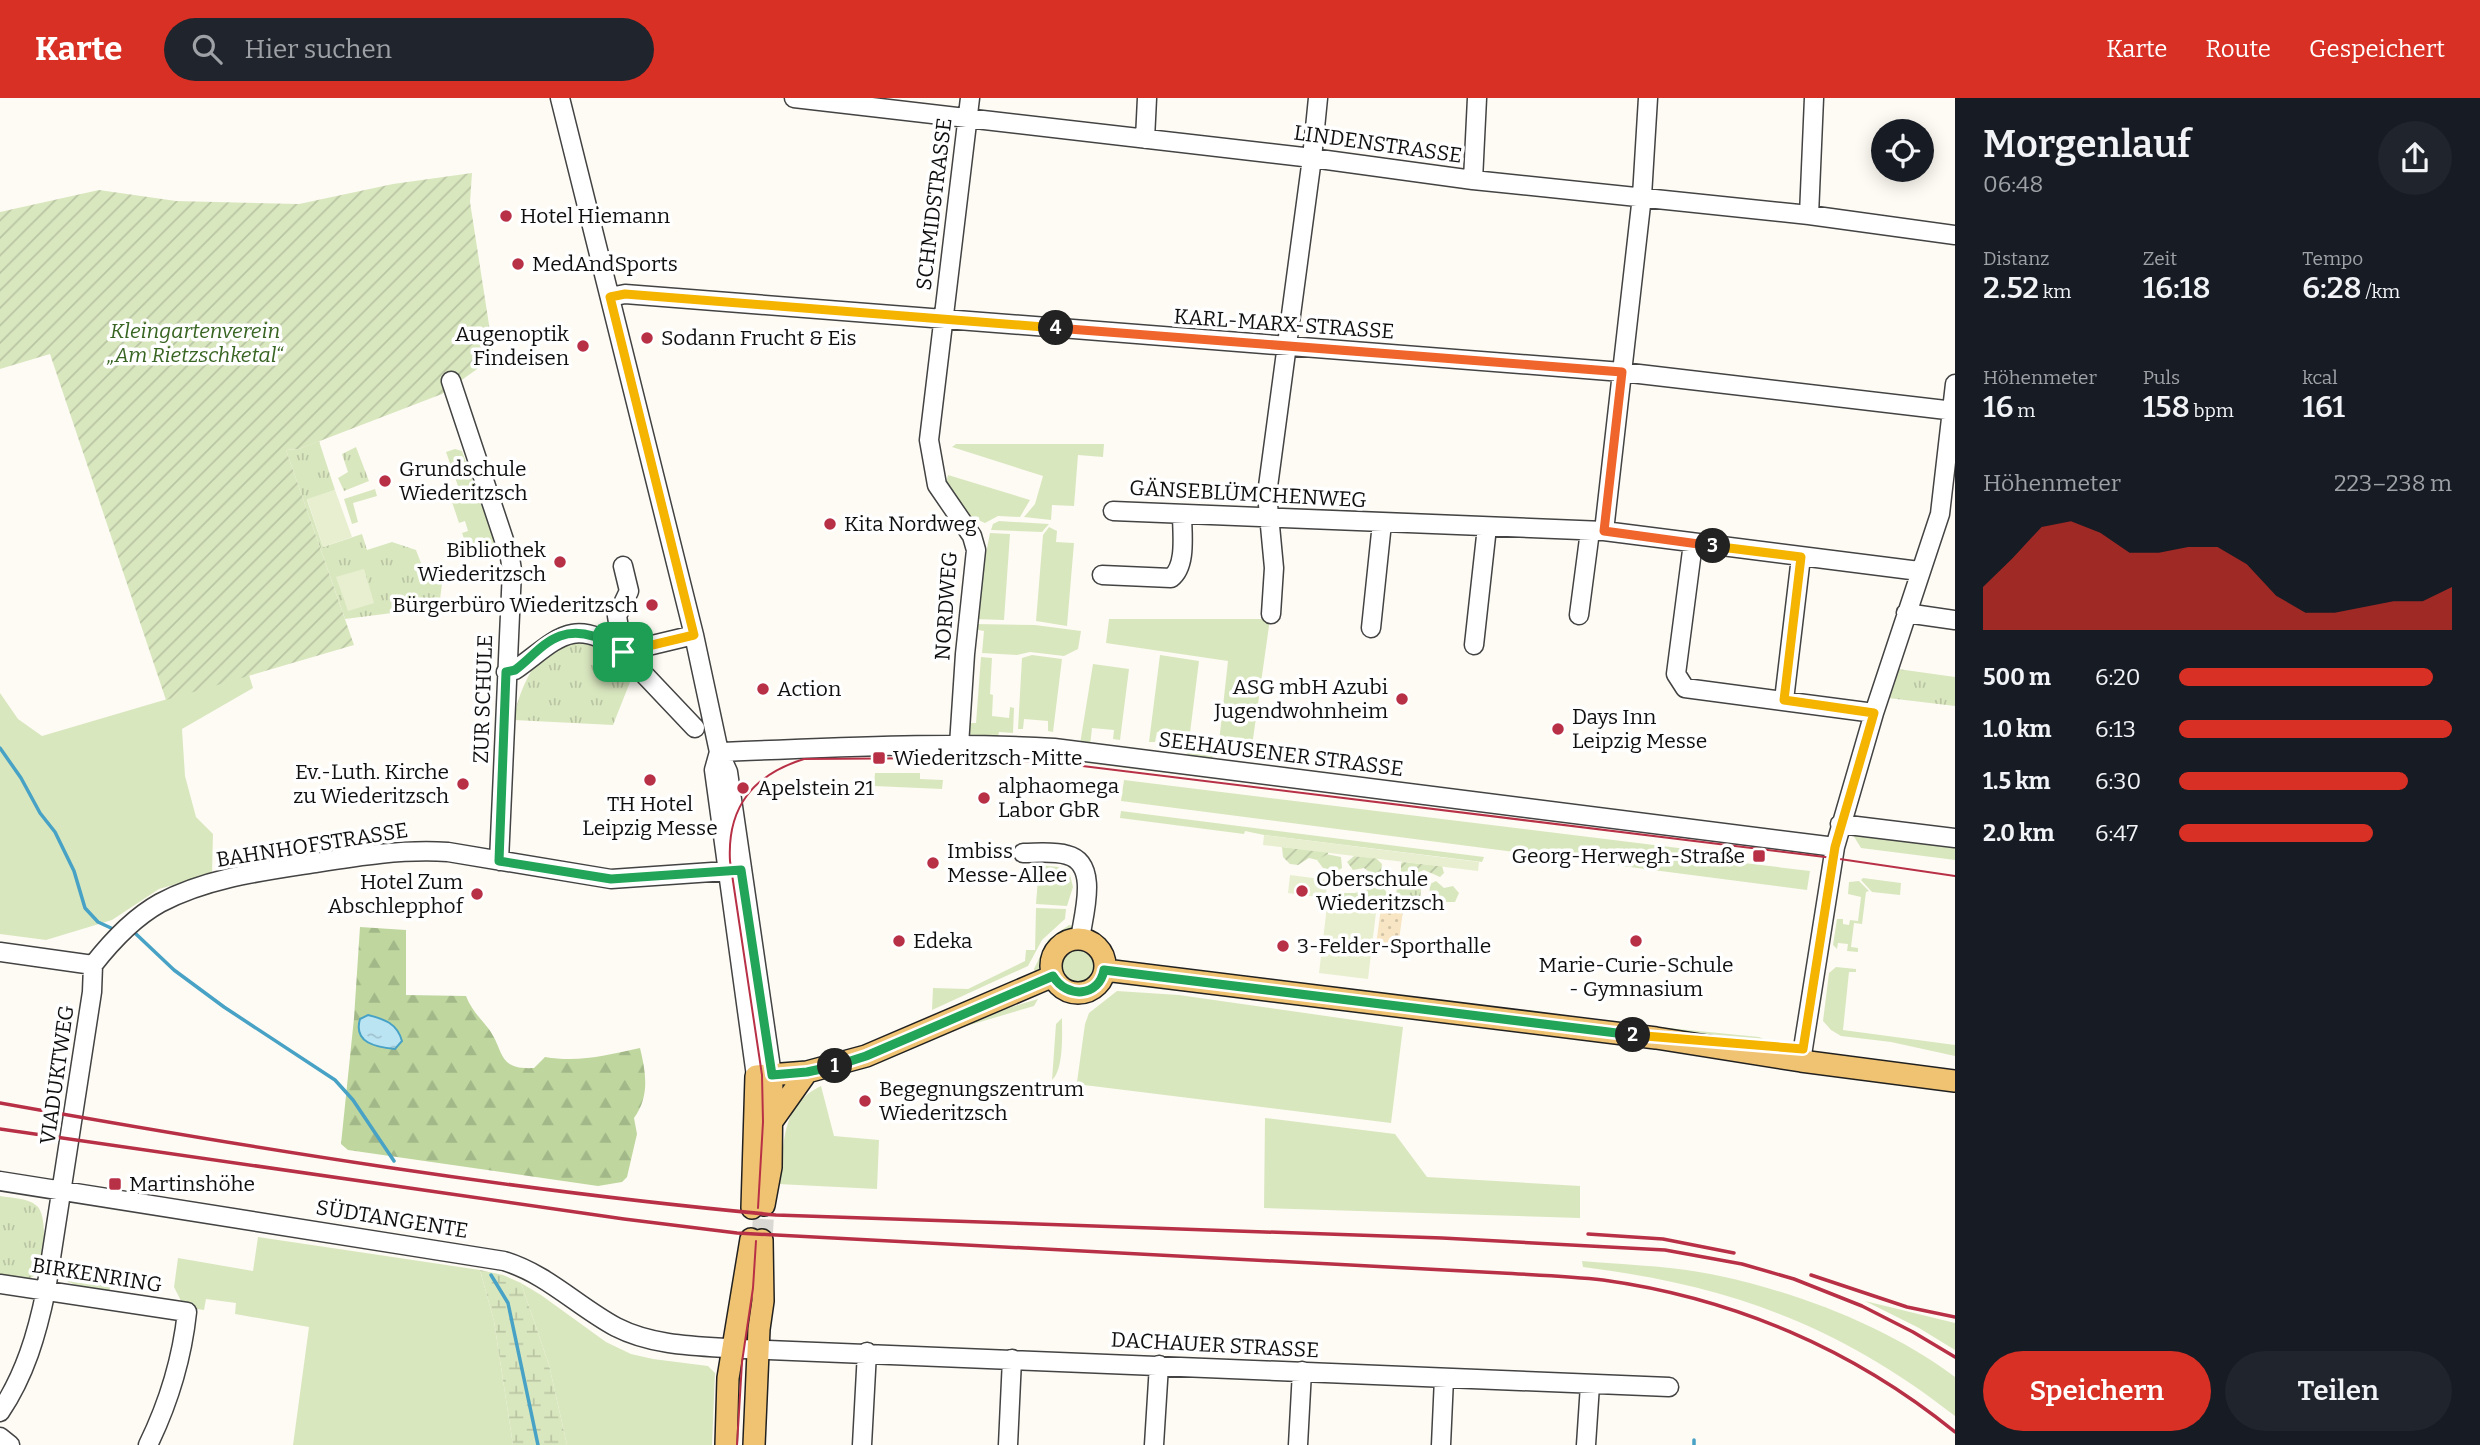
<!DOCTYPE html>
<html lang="de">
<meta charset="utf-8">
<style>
:root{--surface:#171b24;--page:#20242c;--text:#f1f3f6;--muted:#9ea1a6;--accent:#d93025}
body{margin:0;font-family:Bitter,serif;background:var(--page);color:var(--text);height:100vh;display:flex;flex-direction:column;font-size:26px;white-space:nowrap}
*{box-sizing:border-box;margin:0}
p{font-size:23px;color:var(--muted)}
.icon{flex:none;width:38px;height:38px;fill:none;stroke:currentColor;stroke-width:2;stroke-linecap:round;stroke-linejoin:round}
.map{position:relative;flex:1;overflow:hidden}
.panel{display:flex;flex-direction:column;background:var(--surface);width:525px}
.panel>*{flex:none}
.buttons{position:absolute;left:1871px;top:21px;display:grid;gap:14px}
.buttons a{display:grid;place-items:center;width:63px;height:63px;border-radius:50%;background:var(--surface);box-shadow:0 4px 18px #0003;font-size:35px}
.pin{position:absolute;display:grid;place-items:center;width:60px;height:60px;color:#fff;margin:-30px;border-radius:14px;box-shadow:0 4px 10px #0006}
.km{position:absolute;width:35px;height:35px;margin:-18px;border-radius:50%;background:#222;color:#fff;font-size:19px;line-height:35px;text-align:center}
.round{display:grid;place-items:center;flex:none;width:74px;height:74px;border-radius:37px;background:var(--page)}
.summary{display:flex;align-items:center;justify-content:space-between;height:119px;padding:0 28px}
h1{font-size:38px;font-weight:600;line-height:52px}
.stats{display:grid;grid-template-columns:repeat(3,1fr);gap:10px;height:119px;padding:7px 28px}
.stats div{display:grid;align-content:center}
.stats b{font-size:30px;font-weight:600}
.stats small{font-size:19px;font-weight:400}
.stats p{font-size:19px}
.chart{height:196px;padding:14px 28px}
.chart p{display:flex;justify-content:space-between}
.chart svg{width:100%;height:126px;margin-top:7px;fill:var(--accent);opacity:.7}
.cta{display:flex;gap:14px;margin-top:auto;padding:14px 28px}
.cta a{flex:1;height:80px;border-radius:42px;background:var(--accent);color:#fff;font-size:28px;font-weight:600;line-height:80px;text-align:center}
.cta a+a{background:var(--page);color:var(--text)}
ul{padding:0 28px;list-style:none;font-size:23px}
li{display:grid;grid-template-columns:112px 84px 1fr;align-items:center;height:52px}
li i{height:18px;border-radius:9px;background:var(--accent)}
header{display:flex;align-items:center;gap:42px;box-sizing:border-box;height:98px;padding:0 35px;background:var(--accent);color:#fff}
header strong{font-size:33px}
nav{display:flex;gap:38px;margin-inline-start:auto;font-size:24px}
.search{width:490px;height:63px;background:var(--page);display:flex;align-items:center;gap:18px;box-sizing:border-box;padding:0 24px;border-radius:38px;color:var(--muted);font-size:26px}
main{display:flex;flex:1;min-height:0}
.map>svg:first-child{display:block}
.grass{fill:#d9e7bf}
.forest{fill:url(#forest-firs)}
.wetland{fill:url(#wetland-marsh)}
.sand{fill:url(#sand-dots)}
.park{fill:url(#park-tufts)}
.garden{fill:url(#garden-furrows)}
.pitch{fill:#e8efd0}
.water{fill:url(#water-ripples);stroke:#47a2c5;stroke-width:2}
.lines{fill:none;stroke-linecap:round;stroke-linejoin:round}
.stream{stroke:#47a2c5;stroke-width:3.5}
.major-tunnel{stroke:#dad8d2;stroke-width:21;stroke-dasharray:21 10;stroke-linecap:butt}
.minor-casing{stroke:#434343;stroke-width:21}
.major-casing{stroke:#212121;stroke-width:24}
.minor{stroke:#fff;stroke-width:18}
.major{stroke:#f0c373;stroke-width:21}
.tram{stroke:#b83046;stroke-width:2}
.rail{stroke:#b83046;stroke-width:3.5}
.split-1-casing{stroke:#fff;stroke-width:14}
.split-2-casing{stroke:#fff;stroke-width:14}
.split-3-casing{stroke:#fff;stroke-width:14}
.split-4-casing{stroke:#fff;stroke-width:14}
.split-5-casing{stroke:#fff;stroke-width:14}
.split-1{stroke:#22a559;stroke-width:9}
.split-2{stroke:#22a559;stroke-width:9}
.split-3{stroke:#f5b400;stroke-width:9}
.split-4{stroke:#f0652b;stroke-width:9}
.split-5{stroke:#f5b400;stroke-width:9}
.poi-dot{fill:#b83046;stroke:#fff;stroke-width:2.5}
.labels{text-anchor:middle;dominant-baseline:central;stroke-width:7;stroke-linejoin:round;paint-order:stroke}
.street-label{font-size:21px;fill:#101010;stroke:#fff}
.poi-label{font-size:21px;fill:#101010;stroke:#fff;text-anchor:start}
.park-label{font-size:21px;font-style:italic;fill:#396523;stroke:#fff}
</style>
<header>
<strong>Karte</strong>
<div class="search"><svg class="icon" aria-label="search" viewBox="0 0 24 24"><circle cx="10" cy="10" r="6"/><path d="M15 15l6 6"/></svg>Hier suchen</div>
<nav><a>Karte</a><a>Route</a><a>Gespeichert</a></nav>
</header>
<main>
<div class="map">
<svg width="1955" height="1347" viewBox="0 0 1955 1347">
<defs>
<pattern id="forest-firs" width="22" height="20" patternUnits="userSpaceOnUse" patternTransform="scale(1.75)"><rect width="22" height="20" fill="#bfd79f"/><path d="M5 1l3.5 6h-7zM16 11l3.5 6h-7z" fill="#a3b888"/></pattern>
<pattern id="wetland-marsh" width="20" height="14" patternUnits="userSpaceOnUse" patternTransform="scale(1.75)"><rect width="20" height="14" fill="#d9e7bf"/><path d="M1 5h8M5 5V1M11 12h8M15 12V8" fill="none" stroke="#b9c5a3"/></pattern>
<pattern id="sand-dots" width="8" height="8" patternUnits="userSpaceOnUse" patternTransform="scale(1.75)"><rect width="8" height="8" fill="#f7e5c3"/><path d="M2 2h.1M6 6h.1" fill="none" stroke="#d3c3a6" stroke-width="1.8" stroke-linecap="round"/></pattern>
<pattern id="park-tufts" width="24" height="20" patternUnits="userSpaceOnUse" patternTransform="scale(1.75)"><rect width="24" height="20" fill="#d9e7bf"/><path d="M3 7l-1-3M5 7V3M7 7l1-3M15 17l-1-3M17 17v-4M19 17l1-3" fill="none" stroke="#b9c5a3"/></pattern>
<pattern id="garden-furrows" width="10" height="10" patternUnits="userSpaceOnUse" patternTransform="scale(1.75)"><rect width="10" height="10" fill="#d9e7bf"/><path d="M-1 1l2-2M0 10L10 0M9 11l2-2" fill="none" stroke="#b9c5a3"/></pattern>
<pattern id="water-ripples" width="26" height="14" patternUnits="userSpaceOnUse" patternTransform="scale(1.75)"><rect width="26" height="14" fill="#bbe4f3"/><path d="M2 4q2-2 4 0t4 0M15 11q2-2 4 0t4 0" fill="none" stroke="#a0c3cf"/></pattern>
</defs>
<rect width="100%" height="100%" fill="#fefbf4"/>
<path class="grass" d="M956,346H1104L1103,359L1078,357L1074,408L1052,407L1051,422L1024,419L1035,406L1043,378L952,349Z
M455,351L462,353L498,452L449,459L468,452L462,435L468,433L465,423L459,425L448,392L458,388L446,354Z
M948,377L1030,402L1020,419L998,418L985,425L976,421L971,426L944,394Z
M375,391L377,398L353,405L358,424L352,426L344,401Z
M999,423L1049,426L1042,434L991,432L993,426Z
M1049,429L1057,433L1056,444L1074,445L1067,528L1036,523L1043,437Z
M990,435L1010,436L1004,522L973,521Z
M1109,521H1270L1252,648L1225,645L1223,653H1218L1228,563L1106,545Z
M974,526L1035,527L1081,533L1078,551L1064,558L1030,554L1017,557L982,555L984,533L973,531Z
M1032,557L1062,561L1053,634L1048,633V623L1024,621L1023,631H1018L1022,560Z
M1160,557L1199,563L1190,635L1185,650H1183L1184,638L1157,634L1155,644H1149Z
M981,559L992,560L990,596L993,597L992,618L1009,620L1010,609L1014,610L1013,635L999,634L998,639L968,637L964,625H976Z
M1093,566L1129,571L1120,642L1113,641L1114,632L1092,630L1090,648L1080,646Z
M249,577L253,590L182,631L185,678L196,719L213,736L212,776L159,791L112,822L46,842L0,836V595L18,621L42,638Z
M1194,635L1193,644L1210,647L1212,637H1215L1212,663L1187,659L1188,646Z
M961,652H1018L1810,754L1078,664L1034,660L960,658Z
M875,675H920V681L943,682L942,691L874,688Z
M1124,682L1719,755V762L1810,773L1807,792L1121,703Z
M1121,713L1484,759L1482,764L1264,737L1245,733L1244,736L1120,720Z
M1853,732L1955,744V762L1861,750L1853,737Z
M1326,756L1341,759L1342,770L1337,773L1323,770L1317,762Z
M1039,767L1058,769L1070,777L1073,789L1067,808L1036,806Z
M1863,780L1901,785L1900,797L1872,794L1861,782Z
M1436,783L1444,790L1453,788L1459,795L1455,804H1444L1438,809L1429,805L1430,786Z
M1859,783L1869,793L1866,794L1862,826L1854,825L1851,849L1858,850V854L1847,853L1848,846L1838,845L1837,851L1833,847L1837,821H1843V826L1849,827L1850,822L1858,823L1861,799L1848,796L1849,784Z
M1382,787L1388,797L1386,807L1342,802L1340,795H1355Z
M1036,810L1066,811L1065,821L1042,842L1028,868L932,912L933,890L968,891L1025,863L1026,852H1035Z
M1069,827L1073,828V833L1052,847L1040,872L1035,876L1034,871L1048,842Z
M1059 868a18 18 0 1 1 36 0a18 18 0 1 1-36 0Z
M1836,869L1856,871V874H1849L1843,932L1955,947V958L1891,944L1841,938L1831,932L1823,923L1829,875Z
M1117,893L1179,897L1403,929L1391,1025L1084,987L1077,984L1085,926L1089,915Z
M1038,901L1034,908L963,929L872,968L857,969L988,916Z
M1467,905L1638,927L1759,939L1766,942L1762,944L1640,932L1466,908Z
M1062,920C1062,935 1064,972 1052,982L1056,926Z
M821,988L834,1038L879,1042L877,1091L778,1086C786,1046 779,1008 821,988Z
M1265,1020L1395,1036L1427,1079L1580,1088V1120L1264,1110Z
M258,1139L480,1172L494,1223L513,1347H293L309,1229L235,1216L236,1205L206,1201L204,1212L184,1209L174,1189L178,1160L253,1173Z
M1582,1163C1628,1167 1675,1168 1720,1178C1800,1195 1890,1230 1955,1279V1318C1839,1227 1728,1187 1583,1169Z
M75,1166L93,1167L98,1179L111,1182L109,1198L78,1193L79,1188L68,1184L64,1174Z
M521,1185L541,1197L606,1244L631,1256L653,1261L708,1268L715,1275L712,1347H567L549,1267Z
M1865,1203L1955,1225V1252L1919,1230Z"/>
<path class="forest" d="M360,829L406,832V897L466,898C471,911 479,919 488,930C505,952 496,972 534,970L545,959C579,965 607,957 640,950C646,975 650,998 634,1020L637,1036L627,1079L622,1084L598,1088L348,1052L341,1046L354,920Z"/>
<path class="wetland" d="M480,1172L503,1177L521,1185L549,1267L567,1347H513L494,1223Z"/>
<path class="sand" d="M1381,810L1403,813L1398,849L1376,847Z"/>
<path class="park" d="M319,343L335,392L307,402L323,449L362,436L367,452L392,444L416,452L424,473L441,467L451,473L496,471L498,472V479L443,478L439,509L345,521L286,352L299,351Z
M356,349L369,383L344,393L338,380L348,374L342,356Z
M578,542L615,555L632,579L613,627L514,622C517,598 533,558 557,548C563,545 571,544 578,542Z
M1898,571L1955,579V608L1888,600Z
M1398,781L1422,784L1419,809L1395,806Z
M0,1098C12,1100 28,1100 37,1108C48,1117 45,1168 35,1177C30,1182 26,1180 20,1179L19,1183L0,1181Z"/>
<path class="garden" d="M472,75L470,104L494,259L442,296L299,351L286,352L354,547L166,602L50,256L0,271V114L99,92L176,103L299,106L393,86Z
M1282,749L1328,754V756L1317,762L1309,760L1298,767L1290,766L1283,759Z
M1354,758L1376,760L1382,766L1381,774L1372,776L1364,770L1353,772L1347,764Z
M1403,764L1442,768L1444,775L1440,779L1424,772L1409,778L1401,774V765Z"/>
<path class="pitch" d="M335,392L352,439L323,449L307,401Z
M364,471L374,505L348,513L336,479Z
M1264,737L1479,764L1478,773L1263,747Z
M1290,777L1328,782L1325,800L1288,795Z
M1328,800L1377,806L1368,881L1319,875Z"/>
<path class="water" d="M368,917C384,921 397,925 402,943L395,951C376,949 353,945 360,921Z"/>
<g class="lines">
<path class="stream" d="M0,650L21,680L40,715L55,734L74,773L85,810L98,824L111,830
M136,836L174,872L224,909L335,982L353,1002L394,1063
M491,1177L508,1205L538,1347
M1694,1347V1342"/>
<path class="major-tunnel" d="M762,1142L764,1109"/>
<g class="minor-casing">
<path id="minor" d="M560,0L694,537L719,654L728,674L772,977
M794,0L1312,60L1473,82L1809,117L1955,137
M1145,41L1147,0
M1473,82L1477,0
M1809,117L1814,0
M610,199L625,196L1622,274L1955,313
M451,283L510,460L512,472L499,763
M1113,413L1604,433L1919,473
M1604,433L1642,98L1648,0
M1693,445L1676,576L1685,590L1874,615
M1102,477L1171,480C1187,468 1182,435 1182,416
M1906,515L1955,522
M1271,516L1274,470L1267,396L1312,60L1318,0
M1579,517L1590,433
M1371,530L1382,425
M694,537L623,554L695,630
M1474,547L1487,429
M506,574L515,572C556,543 572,516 623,554L617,518L629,493L623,468
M1784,602L1801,459
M959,647L965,556L976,452L972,438L937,387L929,342L970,0
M719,654C831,650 942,643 1054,650L1835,749
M719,654L714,672L756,978
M1840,726L1955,740
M1023,755C1037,755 1054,753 1067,757C1100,765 1083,818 1080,841
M0,854L93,867
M93,867C111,844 133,820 160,805C207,780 263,773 315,765C359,758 403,751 448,754L611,781L741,772
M1801,963L1835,749L1874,615L1940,416L1955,286
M0,1083L504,1163C547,1176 577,1208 616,1229C655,1249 701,1248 743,1251L1669,1289
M0,1186L187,1214C182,1261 169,1304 148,1347
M0,1314C25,1277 37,1236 46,1192L92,894L93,867
M0,1339L10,1347
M862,1347L867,1254
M1008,1347L1012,1261
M1154,1347L1159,1267
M1298,1347L1302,1273
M1441,1347L1444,1280
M1586,1347L1590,1287"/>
</g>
<g class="major-casing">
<path id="major" d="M1051 868a27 27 0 1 1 54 0a27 27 0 1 1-54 0Z
M1105,872L1656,940L1801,963L1955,983
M773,1022L807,974
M764,1107L771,1069L772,977
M752,1110L756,978L807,974L866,958L1053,878
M726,1347L728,1280L751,1141
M754,1347L759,1231L763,1203L762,1142"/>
</g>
<use href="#minor" class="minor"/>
<use href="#major" class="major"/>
<path class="tram" d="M758,1110L763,1024L762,977L730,763C727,709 753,677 804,661L955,660L1058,665L1833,760L1955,778
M737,1347L742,1264L753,1190L756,1143"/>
<path class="rail" d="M0,1005C257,1051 516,1093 776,1117L1442,1140L1665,1152L1742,1166L1794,1181L1862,1208L1913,1234L1955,1259
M0,1031L624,1121L737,1135L1502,1175C1535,1177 1569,1178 1603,1182C1733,1200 1853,1251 1955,1334
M1588,1136L1663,1141L1734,1155
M1811,1177L1907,1209L1955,1219"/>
</g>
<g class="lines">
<g class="split-1-casing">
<path id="split-1" d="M623,554C606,541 582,530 560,538C543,544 529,562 515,572L506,574L499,763L611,781L741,772L772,977L807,974L835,968"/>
</g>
<g class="split-2-casing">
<path id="split-2" d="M835,968L866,958L1053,878C1067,901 1099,899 1104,872L1633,937"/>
</g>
<g class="split-3-casing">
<path id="split-3" d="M1633,937L1803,951L1835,749L1874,615L1784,602L1801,459L1713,448"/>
</g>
<g class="split-4-casing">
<path id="split-4" d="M1056,230L1622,274L1604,433L1713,448"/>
</g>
<g class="split-5-casing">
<path id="split-5" d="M623,554L694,537L610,199L625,196L1056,230"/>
</g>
<use href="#split-1" class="split-1"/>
<use href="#split-2" class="split-2"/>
<use href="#split-3" class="split-3"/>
<use href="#split-4" class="split-4"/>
<use href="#split-5" class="split-5"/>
</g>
<g class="poi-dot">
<circle cx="506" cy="118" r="7"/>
<circle cx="518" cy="166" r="7"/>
<circle cx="647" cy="240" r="7"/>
<circle cx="583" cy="248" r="7"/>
<circle cx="385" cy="383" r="7"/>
<circle cx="830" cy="426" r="7"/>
<circle cx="560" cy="464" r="7"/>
<circle cx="652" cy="507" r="7"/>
<circle cx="763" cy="591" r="7"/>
<circle cx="1402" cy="601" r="7"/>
<circle cx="1558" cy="631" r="7"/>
<rect x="872" y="653" width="14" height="14" rx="3.5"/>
<circle cx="650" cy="682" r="7"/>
<circle cx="463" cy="686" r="7"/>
<circle cx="743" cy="690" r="7"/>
<circle cx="984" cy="700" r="7"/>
<rect x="1752" y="751" width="14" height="14" rx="3.5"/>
<circle cx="933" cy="765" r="7"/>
<circle cx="1302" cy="793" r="7"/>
<circle cx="477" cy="796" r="7"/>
<circle cx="899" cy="843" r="7"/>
<circle cx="1636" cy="843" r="7"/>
<circle cx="1283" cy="848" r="7"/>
<circle cx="865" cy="1003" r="7"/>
<rect x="108" y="1079" width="14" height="14" rx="3.5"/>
</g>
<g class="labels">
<g class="street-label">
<text transform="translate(1378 46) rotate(8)">LINDENSTRASSE</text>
<text transform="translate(934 106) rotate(-83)">SCHMIDSTRASSE</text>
<text transform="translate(1284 226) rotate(4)">KARL-MARX-STRASSE</text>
<text transform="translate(1248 396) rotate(3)">GÄNSEBLÜMCHENWEG</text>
<text transform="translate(946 508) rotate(-86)">NORDWEG</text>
<text transform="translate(483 601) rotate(-88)">ZUR SCHULE</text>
<text transform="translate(1281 656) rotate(7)">SEEHAUSENER STRASSE</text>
<text transform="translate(312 747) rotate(-9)">BAHNHOFSTRASSE</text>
<text transform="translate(57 977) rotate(-82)">VIADUKTWEG</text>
<text transform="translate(392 1121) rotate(9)">SÜDTANGENTE</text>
<text transform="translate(97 1177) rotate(9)">BIRKENRING</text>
<text transform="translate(1215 1247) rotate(3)">DACHAUER STRASSE</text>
</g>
<g class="poi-label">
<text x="520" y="118">Hotel Hiemann</text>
<text x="532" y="166">MedAndSports</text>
<text x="569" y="236" text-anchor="end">Augenoptik<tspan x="569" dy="24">Findeisen</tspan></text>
<text x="661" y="240">Sodann Frucht &amp; Eis</text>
<text x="399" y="371">Grundschule<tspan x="399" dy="24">Wiederitzsch</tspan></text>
<text x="844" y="426">Kita Nordweg</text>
<text x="546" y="452" text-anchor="end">Bibliothek<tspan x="546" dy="24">Wiederitzsch</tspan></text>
<text x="638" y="507" text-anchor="end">Bürgerbüro Wiederitzsch</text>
<text x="1388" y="589" text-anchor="end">ASG mbH Azubi<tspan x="1388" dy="24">Jugendwohnheim</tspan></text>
<text x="777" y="591">Action</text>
<text x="1572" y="619">Days Inn<tspan x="1572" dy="24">Leipzig Messe</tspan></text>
<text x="893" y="660">Wiederitzsch-Mitte</text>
<text x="449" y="674" text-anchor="end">Ev.-Luth. Kirche<tspan x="449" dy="24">zu Wiederitzsch</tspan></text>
<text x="998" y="688">alphaomega<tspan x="998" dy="24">Labor GbR</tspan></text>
<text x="757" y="690">Apelstein 21</text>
<text x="650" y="706" text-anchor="middle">TH Hotel<tspan x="650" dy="24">Leipzig Messe</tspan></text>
<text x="947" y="753">Imbiss<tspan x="947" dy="24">Messe-Allee</tspan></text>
<text x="1745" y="758" text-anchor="end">Georg-Herwegh-Straße</text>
<text x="1316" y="781">Oberschule<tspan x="1316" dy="24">Wiederitzsch</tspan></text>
<text x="463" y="784" text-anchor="end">Hotel Zum<tspan x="463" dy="24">Abschlepphof</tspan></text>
<text x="913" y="843">Edeka</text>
<text x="1297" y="848">3-Felder-Sporthalle</text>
<text x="1636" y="867" text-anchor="middle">Marie-Curie-Schule<tspan x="1636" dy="24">- Gymnasium</tspan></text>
<text x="879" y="991">Begegnungszentrum<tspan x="879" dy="24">Wiederitzsch</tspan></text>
<text x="129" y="1086">Martinshöhe</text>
</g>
<g class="park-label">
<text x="195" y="233">Kleingartenverein<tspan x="195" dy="24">„Am Rietzschketal“</tspan></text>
</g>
</g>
</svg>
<div class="buttons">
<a><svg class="icon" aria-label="locate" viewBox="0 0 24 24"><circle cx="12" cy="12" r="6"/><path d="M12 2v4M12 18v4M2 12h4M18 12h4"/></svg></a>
</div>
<div class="pin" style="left:623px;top:554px;background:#1e9e55"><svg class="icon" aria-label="arrive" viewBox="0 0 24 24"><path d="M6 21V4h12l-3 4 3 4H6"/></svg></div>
<b class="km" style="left:835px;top:968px">1</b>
<b class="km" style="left:1633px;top:937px">2</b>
<b class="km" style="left:1713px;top:448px">3</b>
<b class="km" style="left:1056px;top:230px">4</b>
</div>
<section class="panel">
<div class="summary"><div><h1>Morgenlauf</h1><p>06:48</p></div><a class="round"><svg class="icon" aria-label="share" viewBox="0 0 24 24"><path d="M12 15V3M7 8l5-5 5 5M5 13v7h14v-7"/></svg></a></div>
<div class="stats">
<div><p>Distanz</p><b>2.52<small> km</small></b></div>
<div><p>Zeit</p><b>16:18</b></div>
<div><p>Tempo</p><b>6:28<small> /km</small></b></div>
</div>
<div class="stats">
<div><p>Höhenmeter</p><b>16<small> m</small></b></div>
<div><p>Puls</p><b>158<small> bpm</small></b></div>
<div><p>kcal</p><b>161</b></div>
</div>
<div class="chart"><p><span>Höhenmeter</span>223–238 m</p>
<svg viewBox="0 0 160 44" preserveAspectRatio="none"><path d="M0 44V29L10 19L20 8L30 6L40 10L50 17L60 17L70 15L80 15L90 21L100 32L110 38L120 38L130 36L140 34L150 34L160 29V44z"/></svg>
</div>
<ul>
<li><b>500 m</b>6:20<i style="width:93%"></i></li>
<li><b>1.0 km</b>6:13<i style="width:100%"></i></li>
<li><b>1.5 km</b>6:30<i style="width:84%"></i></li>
<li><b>2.0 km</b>6:47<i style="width:71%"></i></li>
</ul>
<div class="cta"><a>Speichern</a><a>Teilen</a></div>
</section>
</main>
